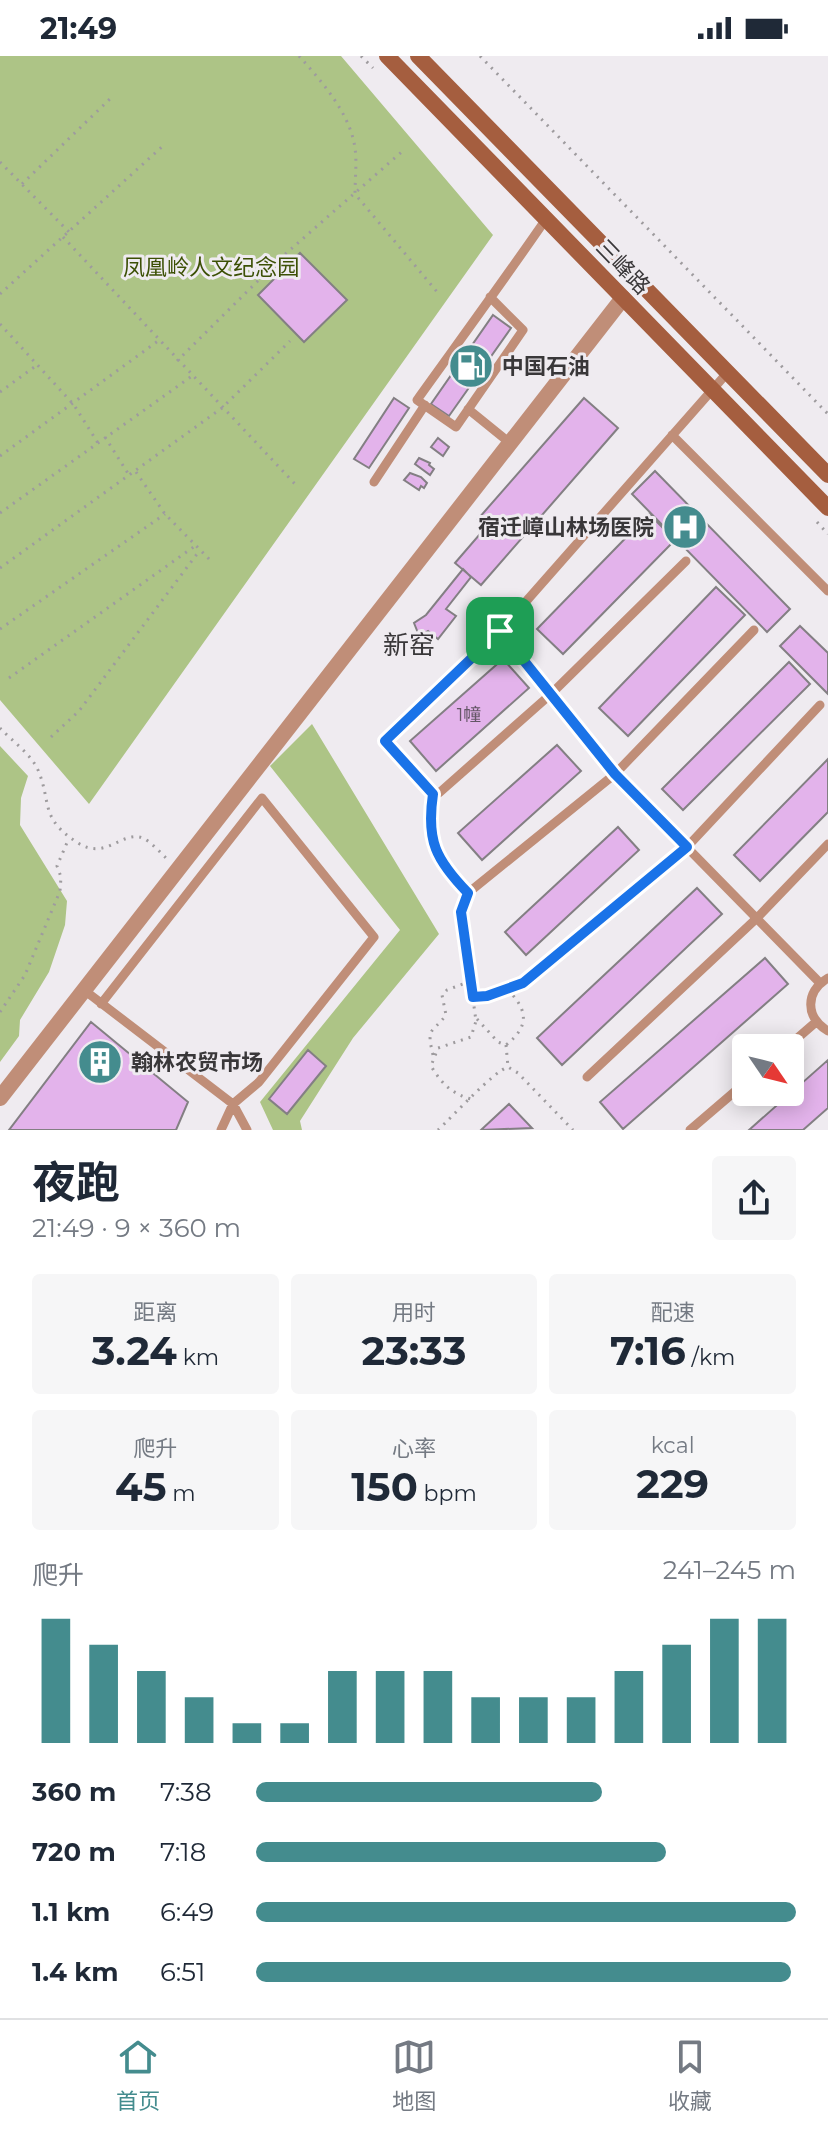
<!DOCTYPE html>
<html lang="zh">
<meta charset="utf-8">
<style>
:root{--surface:#fff;--page:#f6f6f7;--text:#1f2937;--muted:#747a83;--line:#e0e1e3;--accent:#448c8e}
body{margin:0;font-family:Montserrat,"Noto Sans SC",sans-serif;background:var(--page);color:var(--text);height:100vh;display:flex;flex-direction:column;font-size:30px;white-space:nowrap}
*{box-sizing:border-box;margin:0}
p{font-size:26px;color:var(--muted)}
.icon{flex:none;width:44px;height:44px;fill:none;stroke:currentColor;stroke-width:2;stroke-linecap:round;stroke-linejoin:round}
.map{position:relative;height:1074px;overflow:hidden}
.drawer{display:flex;flex-direction:column;background:var(--surface);flex:1}
.drawer>*{flex:none}
.needle{width:52px;rotate:125deg}
.buttons{position:absolute;left:732px;top:978px;display:grid;gap:16px}
.buttons a{display:grid;place-items:center;width:72px;height:72px;border-radius:8px;background:var(--surface);box-shadow:0 4px 20px #0003;font-size:40px}
.pin{position:absolute;display:grid;place-items:center;width:68px;height:68px;color:#fff;margin:-34px;border-radius:16px;box-shadow:0 4px 12px #0006}
.round{display:grid;place-items:center;flex:none;width:84px;height:84px;border-radius:8px;background:var(--page)}
.headline{display:flex;align-items:center;justify-content:space-between;height:136px;padding:0 32px}
h1{font-size:44px;font-weight:700;line-height:60px}
.metrics{display:grid;grid-template-columns:repeat(3,1fr);gap:12px;height:136px;padding:8px 32px}
.metrics div{display:grid;align-content:center;border-radius:8px;background:var(--page);text-align:center}
.metrics b{font-size:40px;font-weight:700}
.metrics small{font-size:22px;font-weight:400}
.metrics p{font-size:22px}
.chart{height:224px;padding:16px 32px}
.chart p{display:flex;justify-content:space-between}
.chart svg{width:100%;height:144px;margin-top:8px;stroke:var(--accent);stroke-width:6}
ul{padding:0 32px;list-style:none;font-size:26px}
li{display:grid;grid-template-columns:128px 96px 1fr;align-items:center;height:60px}
li i{height:20px;border-radius:10px;background:var(--accent)}
.status{display:flex;justify-content:space-between;align-items:center;height:56px;padding:0 40px;background:var(--surface);direction:ltr}
.status svg{height:22px;fill:currentColor}
.menu{display:flex;justify-content:space-around;align-items:center;height:112px;border-top:2px solid var(--line);background:var(--surface);font-size:22px;color:var(--muted)}
.menu a{display:grid;justify-items:center;gap:4px}
.menu .on{color:var(--accent)}
.map>svg:first-child{display:block}
.green{fill:#adc486}
.building{fill:#e3b3eb;stroke:#837f83;stroke-width:2}
.lines{fill:none;stroke-linecap:round;stroke-linejoin:round}
.path{stroke:#9e9b9e;stroke-width:3;stroke-dasharray:2 6;stroke-linecap:butt}
.service{stroke:#c08e78;stroke-width:9}
.minor{stroke:#c08e78;stroke-width:16}
.secondary{stroke:#a55e3f;stroke-width:16}
.route-casing{stroke:#fff;stroke-width:16}
.route{stroke:#1a73e8;stroke-width:10}
.labels{text-anchor:middle;dominant-baseline:central;stroke-width:6;stroke-linejoin:round;paint-order:stroke}
.number-label{font-size:18px;fill:#645666}
.park-label{font-size:22px;fill:#3c5005;stroke:#efebf0}
.street-label{font-size:22px;fill:#393739;stroke:#efebf0}
.poi-label{font-size:22px;font-weight:bold;fill:#393739;stroke:#efebf0;text-anchor:start}
.quarter-label{font-size:26px;fill:#393739;stroke:#efebf0}
</style>
<div class="status"><b>21:49</b><svg viewBox="0 0 49 12"><path d="M0 12V9h3v3zM5 12V6h3v6zM10 12V3h3v9zM15 12V0h3v12zM26 1h20v11H26zM47 4h2v5h-2z"/></svg></div>
<div class="map">
<svg width="828" height="1074" viewBox="0 0 828 1074">
<rect width="100%" height="100%" fill="#efebf0"/>
<path class="green" d="M0,0H341L493,179L89,748L0,644Z
M312,668L439,878L353,982L300,1065L302,1074H273L260,1046L400,874L270,710Z
M0,690L28,720L21,742L20,769L67,845L65,869L49,916L20,964L19,980L0,1006Z"/>
<path class="building" d="M300,197L347,244L304,286L258,239Z
M493,259L511,272L449,360L431,348Z
M394,342L409,352L369,412L354,403Z
M584,342L618,372L481,529L455,507L487,470L478,463Z
M438,382L449,391L443,400L431,391Z
M419,402L430,407L429,409L434,413L430,419L415,408Z
M655,415L790,553L767,576L632,438Z
M410,417L421,421L427,427L424,432L421,430L419,434L404,424Z
M649,458L675,484L563,598L537,573Z
M463,513L471,521L446,553L456,560L438,583L428,575L423,578L418,577L414,567L426,559Z
M716,531L745,559L628,680L599,652Z
M800,570L828,597V638L780,590Z
M503,603L529,632L436,715L410,685Z
M789,606L810,628L683,754L662,733Z
M557,689L581,715L482,804L458,777Z
M828,703V756L760,825L734,799Z
M618,771L639,794L526,899L505,876Z
M697,832L722,858L562,1009L537,982Z
M765,902L788,928L623,1073L600,1046Z
M91,966L188,1046L176,1074H9Z
M308,994L326,1010L287,1058L269,1043Z
M828,1004V1052L803,1074H749Z
M509,1048L532,1072L481,1074Z"/>
<g class="lines">
<path class="path" d="M299,0C322,26 350,57 355,92C357,107 355,123 355,138L438,237
M361,0L373,12
M480,0L828,358
M0,106L69,176
M22,128L114,39
M63,181L295,428
M0,238L165,88
M0,268L74,349L98,387
M177,305L283,200L405,93
M0,336L37,309
M105,381L129,419
M0,400L158,285
M136,416L165,458L211,505
M0,457L192,320
M817,466L828,478
M0,512L222,352L290,285
M0,573L165,458
M9,622L195,490
M0,672C11,684 31,698 38,714C52,747 39,762 78,787C106,805 122,774 143,782C151,786 160,796 166,802
M51,681L79,655L200,494
M431,752C427,781 440,808 459,828
M464,848L461,856L476,965L471,981L438,992L431,1010C441,1027 452,1038 471,1043
M473,941L487,940L508,932
M0,956L25,919L60,835L61,821L57,810L69,782
M477,963L498,986L506,989C531,969 527,953 507,933
M506,989L508,1011
M433,999C426,970 432,978 446,959L442,939L447,934L471,925
M438,1074C452,1061 494,1015 508,1011L518,1017L573,1074"/>
<path class="service" d="M490,241L523,274L456,371L417,344C460,284 504,224 546,163
M728,316L500,575L615,718L820,927
M468,353L510,387
M672,379L828,535
M374,426L425,349
M500,575L385,685L433,738L439,737L551,638L686,505
M468,837L615,718L754,574
M828,922C805,936 805,961 828,975
M523,927L687,791L820,649
M84,934L233,1048L247,1074
M101,948L262,742L374,881L259,1026L233,1048L221,1074
M786,992L816,966
M587,1021L757,862L828,788
M690,1074L746,1026"/>
<path class="minor" d="M0,1042L623,242"/>
<path class="secondary" d="M387,0L828,452
M418,0L828,419"/>
</g>
<g class="lines">
<g class="route-casing">
<path id="route" d="M500,575L615,718L687,791L523,927L487,940L473,941L461,856L468,837C436,804 426,785 433,738L385,685Z"/>
</g>
<use href="#route" class="route"/>
</g>
<defs>
<g id="fuel-disc" transform="scale(2.3)"><circle r="9.5" fill="#448c8e" stroke="#efebf0"/><path d="M-5.5-6h7V0h2V4h1.3V-2.5L3-4.5l.8-.8L6-3V5H2.5V1h-1V6h-7ZM-4.2-4.7v3.2H.2V-4.7Z" fill="#fff"/></g>
<g id="hospital-disc" transform="scale(2.3)"><circle r="9.5" fill="#448c8e" stroke="#efebf0"/><path d="M-5-5h3v3.5h4V-5h3V5h-3V1.5h-4V5h-3Z" fill="#fff"/></g>
<g id="building-disc" transform="scale(2.3)"><circle r="9.5" fill="#448c8e" stroke="#efebf0"/><path d="M-4-6H4V6H1V3H-1V6H-4ZM-2.5-4.3h1.7v1.8h-1.7ZM.8-4.3h1.7v1.8H.8ZM-2.5-1h1.7V.8h-1.7ZM.8-1h1.7V.8H.8Z" fill="#fff"/></g>
</defs>
<g fill-rule="evenodd">
<use href="#fuel-disc" x="471" y="310"/>
<use href="#hospital-disc" x="685" y="471"/>
<use href="#building-disc" x="100" y="1006"/>
</g>
<g class="labels">
<g class="number-label">
<text x="469" y="659">1幢</text>
</g>
<g class="park-label">
<text x="211" y="211">凤凰岭人文纪念园</text>
</g>
<g class="street-label">
<text transform="translate(623 211) rotate(46)">三峰路</text>
</g>
<g class="poi-label">
<text x="502" y="310">中国石油</text>
<text x="654" y="471" text-anchor="end">宿迁嶂山林场医院</text>
<text x="131" y="1006">翰林农贸市场</text>
</g>
<g class="quarter-label">
<text x="409" y="589">新窑</text>
</g>
</g>
</svg>
<div class="buttons">
<a><svg class="needle" viewBox="-14 -14 28 28"><path d="M0-13l5 13h-10z" fill="#e53935"/><path d="M0 13l5-13h-10z" fill="#747a83"/></svg></a>
</div>
<div class="pin" style="left:500px;top:575px;background:#1e9e55"><svg class="icon" aria-label="arrive" viewBox="0 0 24 24"><path d="M6 21V4h12l-3 4 3 4H6"/></svg></div>
</div>
<section class="drawer">
<div class="headline"><div><h1>夜跑</h1><p>21:49 · 9 × 360 m</p></div><a class="round"><svg class="icon" aria-label="share" viewBox="0 0 24 24"><path d="M12 15V3M7 8l5-5 5 5M5 13v7h14v-7"/></svg></a></div>
<div class="metrics">
<div><p>距离</p><b>3.24<small> km</small></b></div>
<div><p>用时</p><b>23:33</b></div>
<div><p>配速</p><b>7:16<small> /km</small></b></div>
</div>
<div class="metrics">
<div><p>爬升</p><b>45<small> m</small></b></div>
<div><p>心率</p><b>150<small> bpm</small></b></div>
<div><p>kcal</p><b>229</b></div>
</div>
<div class="chart"><p><span>爬升</span>241–245 m</p>
<svg viewBox="0 0 160 44" preserveAspectRatio="none"><path d="M5 44V6M15 44V14M25 44V22M35 44V30M45 44V38M55 44V38M65 44V22M75 44V22M85 44V22M95 44V30M105 44V30M115 44V30M125 44V22M135 44V14M145 44V6M155 44V6"/></svg>
</div>
<ul>
<li><b>360 m</b>7:38<i style="width:64%"></i></li>
<li><b>720 m</b>7:18<i style="width:76%"></i></li>
<li><b>1.1 km</b>6:49<i style="width:100%"></i></li>
<li><b>1.4 km</b>6:51<i style="width:99%"></i></li>
</ul>
</section>
<nav class="menu">
<a class="on"><svg class="icon" aria-label="home" viewBox="0 0 24 24"><path d="M3 11l9-7 9 7M6 9v11h12V9"/></svg>首页</a>
<a><svg class="icon" aria-label="map" viewBox="0 0 24 24"><path d="M3 6l6-2 6 2 6-2v14l-6 2-6-2-6 2zM9 4v14M15 6v14"/></svg>地图</a>
<a><svg class="icon" aria-label="saved" viewBox="0 0 24 24"><path d="M7 4h10v16l-5-4-5 4z"/></svg>收藏</a>
</nav>
